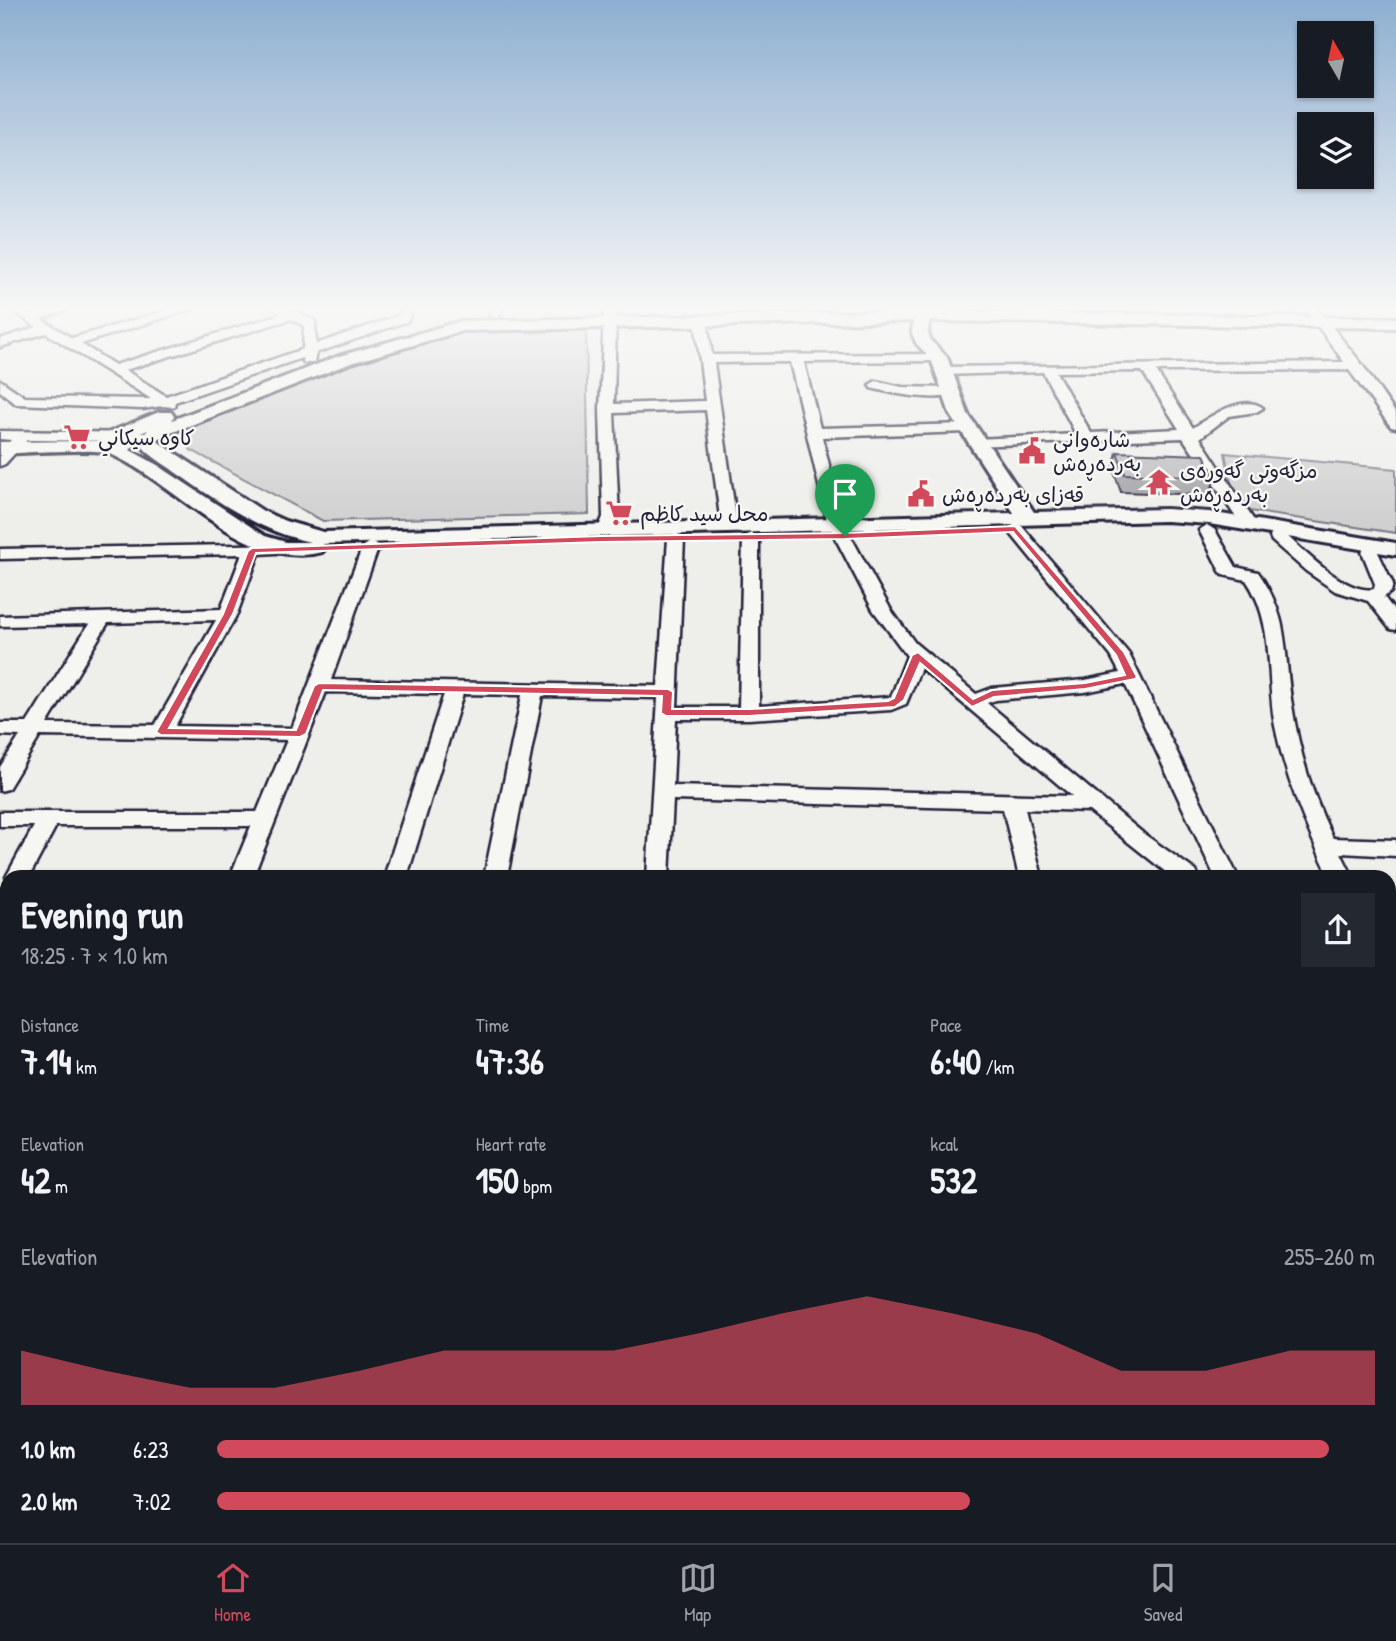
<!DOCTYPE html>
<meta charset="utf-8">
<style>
:root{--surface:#171b24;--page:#242831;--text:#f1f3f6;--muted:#9ea1a6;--line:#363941;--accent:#d1495b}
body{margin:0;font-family:"Patrick Hand","Playpen Sans Arabic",sans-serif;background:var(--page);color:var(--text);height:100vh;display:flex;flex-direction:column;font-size:26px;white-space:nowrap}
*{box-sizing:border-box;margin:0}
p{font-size:23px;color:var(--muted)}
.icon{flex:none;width:38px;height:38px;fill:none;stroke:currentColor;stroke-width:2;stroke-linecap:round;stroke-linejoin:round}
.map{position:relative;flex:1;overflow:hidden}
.panel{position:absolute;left:0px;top:870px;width:1396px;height:674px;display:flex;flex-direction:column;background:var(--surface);border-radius:21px 21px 0 0;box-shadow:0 2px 5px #0004}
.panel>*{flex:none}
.needle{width:46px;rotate:351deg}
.buttons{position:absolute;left:1297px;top:21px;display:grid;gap:14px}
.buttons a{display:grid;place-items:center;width:77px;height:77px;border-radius:0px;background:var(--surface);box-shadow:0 2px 5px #0004;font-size:35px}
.pin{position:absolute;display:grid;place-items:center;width:60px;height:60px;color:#fff;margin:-72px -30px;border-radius:50% 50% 50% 0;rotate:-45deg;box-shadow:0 0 7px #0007}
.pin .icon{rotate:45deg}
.round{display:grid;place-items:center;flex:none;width:74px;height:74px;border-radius:0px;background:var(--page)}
.headline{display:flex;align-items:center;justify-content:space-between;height:119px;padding:0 21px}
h1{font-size:38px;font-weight:700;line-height:52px}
.metrics{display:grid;grid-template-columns:repeat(3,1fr);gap:10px;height:119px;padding:7px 21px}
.metrics div{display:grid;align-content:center}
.metrics b{font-size:35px;font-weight:700}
.metrics small{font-size:19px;font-weight:400}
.metrics p{font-size:19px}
.chart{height:196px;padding:14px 21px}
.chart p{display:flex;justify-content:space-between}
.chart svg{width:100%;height:126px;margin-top:7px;fill:var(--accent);opacity:.7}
ul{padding:0 21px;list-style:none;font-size:23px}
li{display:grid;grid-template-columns:112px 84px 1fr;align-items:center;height:52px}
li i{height:18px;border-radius:9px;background:var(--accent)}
.dock{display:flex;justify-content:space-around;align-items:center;height:98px;border-top:2px solid var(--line);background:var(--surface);font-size:19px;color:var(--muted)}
.dock a{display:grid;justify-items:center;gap:4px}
.dock .selected{color:var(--accent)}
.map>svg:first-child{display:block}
.green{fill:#d0d0d1;stroke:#797986;stroke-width:2}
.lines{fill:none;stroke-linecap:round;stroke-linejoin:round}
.minor-casing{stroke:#22223b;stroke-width:5}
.major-casing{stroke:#22223b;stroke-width:6}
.minor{fill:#f6f6f2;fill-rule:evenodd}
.major{fill:#f6f6f2;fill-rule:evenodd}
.wall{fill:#a1a1a4;stroke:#22223b;stroke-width:2}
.building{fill:#bbbbbf;stroke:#22223b;stroke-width:2}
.route{fill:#d1495b;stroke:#fff;stroke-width:2;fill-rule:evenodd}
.labels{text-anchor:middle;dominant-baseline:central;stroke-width:5;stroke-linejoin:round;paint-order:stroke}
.far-poi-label{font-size:21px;fill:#22223b;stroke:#f6f6f2;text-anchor:start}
</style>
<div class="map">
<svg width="1396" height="1543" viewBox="0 0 1396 1543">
<rect width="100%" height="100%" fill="#eeeeeb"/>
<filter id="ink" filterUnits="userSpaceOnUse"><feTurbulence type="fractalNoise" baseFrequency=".0143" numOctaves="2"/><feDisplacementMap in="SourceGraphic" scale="14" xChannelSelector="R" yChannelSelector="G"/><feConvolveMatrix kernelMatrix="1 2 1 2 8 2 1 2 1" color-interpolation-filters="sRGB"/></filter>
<g filter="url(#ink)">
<path class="green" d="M586,329L589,514L323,521L191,450L183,439L187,430L211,419C291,388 378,344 463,331C501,325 547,329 586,329Z
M1225,453L1396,469V533L1236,509Z"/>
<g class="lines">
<g class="minor-casing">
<path id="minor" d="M7,307H22L32,314L55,307H75L41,319L72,338L178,307H198L81,344L115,365L281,314L273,307H287L315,321L316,344L398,316L401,307H413L408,321L316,353L314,363H304L302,358L175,402L174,407L162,406L143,409L16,404L0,391V380L25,397L151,399L46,333L0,347V339L37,327ZM291,319L304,326L303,349L166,396L125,370Z
M490,307H502L498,318H490Z
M763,307H775V309L769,313L765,312Z
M1064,307H1076L1077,309L1071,313Z
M1304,307H1316L1361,363L1396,414V428L1391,427L1349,370L1156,371L1193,428C1209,417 1244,393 1263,408L1256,412L1229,416L1200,438L1257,525L1249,530L1243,528L1183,438L971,446L969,443L976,439L1076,434L1043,372L942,375L935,371L942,367L1344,362ZM1142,371L1179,429L1091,433L1056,372Z
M610,309L616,313L614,404L705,401L695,320L701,316L707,320L712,355L944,354V360L939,361L804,362L820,428L967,424L974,428L967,432L822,437L844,524L891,610L915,643L976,694L992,688L1085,680L1120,673L1111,656L1007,529L1015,524L1021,525L1129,654L1238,877H1215L1125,684L1085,692L996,700L987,703L1144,834L1196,871L1199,877H1172L1089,811L1025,809L1042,877H1019L1003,809L673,800L669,877H647L658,698L542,696L507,877H484L522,695L463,694L407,877H384L444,694L326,692L253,877H230L251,826H56L29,877H7V879L6,877L34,826H0V812H257L287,740L40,736L8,789L0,791V767L20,736L0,735V723H27L89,624L0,626V616L221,609L242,554L0,559V549L291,544L293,548L291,552L259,554L237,614L175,726L292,728L363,546L371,541L379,546L331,680L658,686L668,538L676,533L684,538L677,707H739L743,538L751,533L759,538V706L891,697L907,656L873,610L828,524L790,362L714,363L737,525L735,528H723L721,525L706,410L614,413L619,517L612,533H600L598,529L603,517L600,409L604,313ZM216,620L155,725L47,724L108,623ZM921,668L1072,796L673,786L676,719H749L891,710L906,704Z
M876,381L902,387L950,388L957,392C943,404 890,393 871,388L869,385Z
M0,431L149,433L156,437L149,441L27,440L5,464L0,466V452L11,440L0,439Z
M1207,525L1215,530L1236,567L1258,572C1291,619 1283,652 1292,705C1299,751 1312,796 1333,838L1396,840V856L1341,853L1353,877H1330C1306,828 1286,780 1275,726C1266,677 1275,622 1246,580L1223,575L1220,571L1199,530Z
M1278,532L1284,533C1304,551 1346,595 1374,589L1375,584L1362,552L1364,548H1376L1393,584L1391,592L1384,597L1396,613V630L1390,629L1368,601L1335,591L1306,571L1272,541L1270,537L1272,533Z
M7,887V914L0,916H7V934H0V889Z
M1390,961L1396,963V991L1390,989Z
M0,1038H7V1058H0Z
M7,1226V1252L0,1253V1227Z"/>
</g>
<g class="major-casing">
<path id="major" d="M914,307H930V311L1396,318V328L929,321L928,333L931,341L947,357L968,414L1034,512L1166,509L1209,512L1396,543V555L1209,524L1166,521L323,544L326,548L322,552C245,572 175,481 108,453C94,448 20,453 0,454V442L100,441L103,435L159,412H171L174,416L172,420L339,356L462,321L914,311ZM913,321L912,333L916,343L931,359L950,414L1014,513L323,532L285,521L263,511L157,441L163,436L351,363L462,331ZM148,430L138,441C147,455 162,462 175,472C217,501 259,531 310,542H286L265,536L156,464L130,450L134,446L132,442L123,440Z"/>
</g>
<use href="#minor" class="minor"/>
<use href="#major" class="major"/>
</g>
<path class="wall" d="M1117,452L1215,477L1210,495L1121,492L1113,469Z"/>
<path class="building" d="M1117,452L1204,455L1215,477L1125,474Z"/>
</g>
<linearGradient id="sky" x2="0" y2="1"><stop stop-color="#8eafd1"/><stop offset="0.59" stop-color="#f7f7f6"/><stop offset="1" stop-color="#f7f7f6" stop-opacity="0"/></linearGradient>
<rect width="1396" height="523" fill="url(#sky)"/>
<path class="route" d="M1015,526L1124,652L1137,677L1135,679L1085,689L994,697L972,707L920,663L904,700L895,707L749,716H666L661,713L662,696L323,690L306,734L300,737L161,735L156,732L223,614L248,551L252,548L601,536L845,533ZM1013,532L1116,655L1125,675L1085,683L992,690L973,699L918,652L912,655L894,698L888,701L749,709H672L673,692L668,689L319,683L314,686L296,730L169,728L233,614L256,553L601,542L845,539Z"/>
<defs>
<g id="supermarket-bare" transform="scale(2.1)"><path d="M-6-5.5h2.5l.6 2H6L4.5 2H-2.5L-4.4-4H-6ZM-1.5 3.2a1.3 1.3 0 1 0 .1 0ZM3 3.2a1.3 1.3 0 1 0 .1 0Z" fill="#d1495b" stroke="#f6f6f2" stroke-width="2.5" paint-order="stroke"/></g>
<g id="civic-bare" transform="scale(2.1)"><path d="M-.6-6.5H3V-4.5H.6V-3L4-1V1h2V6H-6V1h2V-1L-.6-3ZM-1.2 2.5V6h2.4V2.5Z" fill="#d1495b" stroke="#f6f6f2" stroke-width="2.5" paint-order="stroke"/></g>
<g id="temple-bare" transform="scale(2.1)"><path d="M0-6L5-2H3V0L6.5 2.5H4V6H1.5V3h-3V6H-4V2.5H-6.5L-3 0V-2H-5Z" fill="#d1495b" stroke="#f6f6f2" stroke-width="2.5" paint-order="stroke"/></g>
</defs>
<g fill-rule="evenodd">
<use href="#supermarket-bare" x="77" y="437"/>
<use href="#civic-bare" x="1032" y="451"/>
<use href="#temple-bare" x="1159" y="482"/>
<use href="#civic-bare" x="921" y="494"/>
<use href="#supermarket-bare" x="619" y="513"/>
</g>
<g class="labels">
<g class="far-poi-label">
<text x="98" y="437">كاوه سيكاني</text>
<text x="1053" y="439">شارەوانی<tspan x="1053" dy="24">بەردەڕەش</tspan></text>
<text x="1180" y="470">مزگەوتی گەورەی<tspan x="1180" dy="24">بەردەڕەش</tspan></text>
<text x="942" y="494">قەزای بەردەڕەش</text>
<text x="640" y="513">محل سيد كاظم</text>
</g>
</g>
</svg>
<div class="buttons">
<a><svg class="needle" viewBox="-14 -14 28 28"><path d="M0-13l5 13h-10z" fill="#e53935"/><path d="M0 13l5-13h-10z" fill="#9ea1a6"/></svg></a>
<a><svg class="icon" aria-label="layers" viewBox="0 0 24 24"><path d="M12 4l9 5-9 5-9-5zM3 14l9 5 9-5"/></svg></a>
</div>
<div class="pin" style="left:845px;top:536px;background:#1e9e55"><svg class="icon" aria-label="arrive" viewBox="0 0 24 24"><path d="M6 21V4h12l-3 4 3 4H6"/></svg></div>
<section class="panel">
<div class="headline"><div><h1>Evening run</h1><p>18:25 · 7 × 1.0 km</p></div><a class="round"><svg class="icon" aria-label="share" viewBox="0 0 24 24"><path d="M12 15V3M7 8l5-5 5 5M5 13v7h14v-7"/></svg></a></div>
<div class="metrics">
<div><p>Distance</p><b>7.14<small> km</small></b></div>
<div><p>Time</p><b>47:36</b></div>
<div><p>Pace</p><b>6:40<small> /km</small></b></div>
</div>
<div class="metrics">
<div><p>Elevation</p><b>42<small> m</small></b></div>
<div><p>Heart rate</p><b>150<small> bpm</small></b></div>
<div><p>kcal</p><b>532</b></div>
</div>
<div class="chart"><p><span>Elevation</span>255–260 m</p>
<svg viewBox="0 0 160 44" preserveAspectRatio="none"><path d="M0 44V25L10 32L20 38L30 38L40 32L50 25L60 25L70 25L80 19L90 12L100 6L110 12L120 19L130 32L140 32L150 25L160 25V44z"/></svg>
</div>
<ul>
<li><b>1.0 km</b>6:23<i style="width:96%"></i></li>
<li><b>2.0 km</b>7:02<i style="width:65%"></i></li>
</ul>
</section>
</div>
<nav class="dock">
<a class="selected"><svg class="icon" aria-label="home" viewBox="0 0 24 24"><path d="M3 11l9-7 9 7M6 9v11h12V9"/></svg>Home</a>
<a><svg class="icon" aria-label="map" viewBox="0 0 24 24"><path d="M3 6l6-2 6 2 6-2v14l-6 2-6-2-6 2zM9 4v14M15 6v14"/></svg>Map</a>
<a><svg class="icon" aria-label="saved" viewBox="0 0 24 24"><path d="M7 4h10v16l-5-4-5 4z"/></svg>Saved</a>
</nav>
